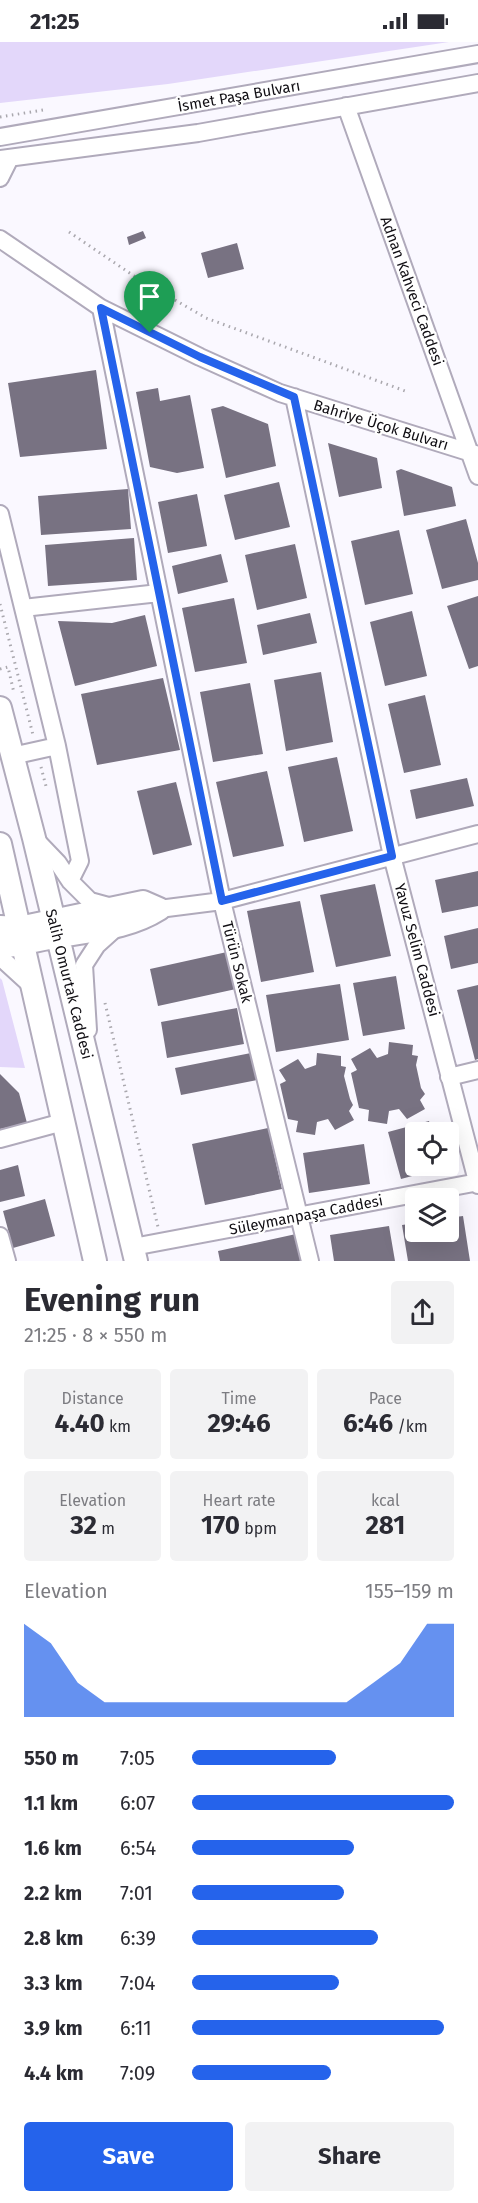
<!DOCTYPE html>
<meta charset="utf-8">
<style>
:root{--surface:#fff;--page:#f2f2f3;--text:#2b2b33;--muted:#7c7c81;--accent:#2563eb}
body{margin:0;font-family:"Fira Sans",sans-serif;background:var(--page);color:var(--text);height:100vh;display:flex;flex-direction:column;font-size:22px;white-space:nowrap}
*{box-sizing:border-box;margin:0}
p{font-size:20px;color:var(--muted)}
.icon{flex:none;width:33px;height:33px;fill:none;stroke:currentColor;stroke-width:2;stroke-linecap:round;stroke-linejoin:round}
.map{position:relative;height:1219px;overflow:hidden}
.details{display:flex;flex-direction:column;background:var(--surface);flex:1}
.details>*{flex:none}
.tools{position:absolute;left:405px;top:1080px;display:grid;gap:12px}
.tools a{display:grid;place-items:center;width:54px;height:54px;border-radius:6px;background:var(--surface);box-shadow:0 6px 24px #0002;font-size:30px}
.pin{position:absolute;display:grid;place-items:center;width:51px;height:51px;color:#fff;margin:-62px -26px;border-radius:50% 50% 50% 0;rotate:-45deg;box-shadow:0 0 6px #0007}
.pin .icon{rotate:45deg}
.round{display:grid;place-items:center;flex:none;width:63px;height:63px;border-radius:6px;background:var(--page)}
.headline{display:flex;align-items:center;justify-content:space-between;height:102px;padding:0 24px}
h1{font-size:33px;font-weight:700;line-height:45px}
.figures{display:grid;grid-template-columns:repeat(3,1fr);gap:9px;height:102px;padding:6px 24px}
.figures div{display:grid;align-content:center;border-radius:6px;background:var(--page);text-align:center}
.figures b{font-size:26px;font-weight:700}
.figures small{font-size:16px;font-weight:400}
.figures p{font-size:16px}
.chart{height:168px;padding:12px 24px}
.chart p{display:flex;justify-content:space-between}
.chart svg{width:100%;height:108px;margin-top:6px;fill:var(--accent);opacity:.7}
.action{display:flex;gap:12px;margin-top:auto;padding:12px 24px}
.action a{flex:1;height:69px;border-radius:6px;background:var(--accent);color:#fff;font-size:24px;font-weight:700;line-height:69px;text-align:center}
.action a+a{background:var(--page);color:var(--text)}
ul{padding:0 24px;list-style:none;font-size:20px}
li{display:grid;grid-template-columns:96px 72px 1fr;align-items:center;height:45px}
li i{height:15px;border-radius:8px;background:var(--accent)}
.status{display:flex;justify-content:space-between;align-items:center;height:42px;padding:0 30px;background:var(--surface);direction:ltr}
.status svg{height:16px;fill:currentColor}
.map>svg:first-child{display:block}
.green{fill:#e3d7fa}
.building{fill:#787282}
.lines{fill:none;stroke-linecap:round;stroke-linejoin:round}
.minor-casing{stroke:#b0aabb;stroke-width:20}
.major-casing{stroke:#b0aabb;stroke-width:26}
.path{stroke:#aaa8ae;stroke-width:3;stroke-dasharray:1.5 4.5;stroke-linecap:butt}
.minor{stroke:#fff;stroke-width:16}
.major{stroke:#fff;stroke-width:22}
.route-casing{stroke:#fff;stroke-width:12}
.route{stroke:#2563eb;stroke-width:8}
.labels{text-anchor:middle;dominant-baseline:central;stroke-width:4.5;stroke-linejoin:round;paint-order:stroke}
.street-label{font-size:15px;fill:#100e13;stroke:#fff}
</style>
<div class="status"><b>21:25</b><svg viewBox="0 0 49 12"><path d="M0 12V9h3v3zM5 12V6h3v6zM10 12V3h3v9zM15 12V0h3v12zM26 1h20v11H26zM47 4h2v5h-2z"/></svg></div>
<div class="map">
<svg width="478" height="1219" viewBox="0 0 478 1219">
<rect width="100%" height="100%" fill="#faf8ff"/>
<path class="green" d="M0,0H449L168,42L0,61Z
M0,936L2,938L25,1026L0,1025Z"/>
<path class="building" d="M143,189L146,196L129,203L127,195Z
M237,201L244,227L208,236L201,211Z
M96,328L107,407L20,415L8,341Z
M158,346L160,359L190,353L204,426L177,431L150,425L136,350Z
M223,364L268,382L276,424L226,436L211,367Z
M328,401L377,416L382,446L339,455Z
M401,427L452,445L456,464L404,474L396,429Z
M279,440L290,485L235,498L224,453Z
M128,447L131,487L41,493L38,454Z
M197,452L207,504L168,511L158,460Z
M466,477L478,521V538L442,547L426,488Z
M399,488L413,552L365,563L351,499Z
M134,496L137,538L48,544L45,503Z
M295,502L307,556L257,568L245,513Z
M221,512L228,540L178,552L172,524Z
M478,554V624L469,627L447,564Z
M234,556L247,621L195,630L182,566Z
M412,569L427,634L385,644L370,580Z
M310,571L317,601L263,613L257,583Z
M145,573L157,624L75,644L58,579L112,581Z
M321,630L333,700L286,709L274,638Z
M163,636L180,708L97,723L81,652Z
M250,641L263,712L213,720L200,650Z
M425,653L441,723L404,731L388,662Z
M337,715L353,789L304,800L288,725Z
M267,729L284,804L233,815L216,740Z
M467,736L474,764L416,777L410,748Z
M176,740L192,803L153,813L137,749Z
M478,829V864L442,871L435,838Z
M375,842L391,914L336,925L320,853Z
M300,859L314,930L261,940L247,869Z
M478,886V921L451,927L444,894Z
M227,910L236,947L158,964L150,927Z
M396,934L405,987L363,994L353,941Z
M340,942L349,998L276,1010L266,953Z
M478,943V1017L475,1018L457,948Z
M237,966L244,1002L167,1016L161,980Z
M389,1000L413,1003L412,1013L418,1014L416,1023L421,1046L425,1052L420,1058L425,1067L407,1077L399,1067L389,1069L387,1082L368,1079L369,1068L359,1066L351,1031L357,1028L351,1017L370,1006L377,1016L388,1012Z
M251,1011L257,1038L181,1053L175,1026Z
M317,1011L341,1014V1024L346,1025L344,1034L350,1057L353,1063L349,1069L354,1078L335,1088L328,1077L317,1080L315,1093L296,1090L298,1079L288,1077L280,1042L286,1039L279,1028L298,1017L305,1027L316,1023Z
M0,1032L19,1051L27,1081L0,1087Z
M429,1079L432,1090H416V1124H441L442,1126L401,1137L388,1090Z
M268,1086L282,1147L205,1163L192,1102Z
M364,1102L370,1142L309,1151L303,1111Z
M18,1123L25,1154L0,1160V1128Z
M45,1157L55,1194L13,1206L3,1169Z
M463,1174L470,1219H408L402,1183L416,1181V1190H448V1176Z
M389,1184L395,1219H334L330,1193Z
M296,1192L301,1219H220L218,1209Z"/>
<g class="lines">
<g class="minor-casing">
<path id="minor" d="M346,64L478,434
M0,95L478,12
M0,117L198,91L478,41
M0,136L10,116
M0,197L101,266L200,315L280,351L478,413
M101,266L222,859L310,1219
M294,355L392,814L478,1143
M0,472L57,704L80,819L70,839
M23,566L159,551
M12,714L57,704
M35,797L58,821L70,839L90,859L112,865
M159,867L222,859L478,792
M0,915L33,945
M88,988L84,923L97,903L117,885
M449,1035L478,1028
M0,1097L63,1080
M0,1194L7,1219
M133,1205L478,1140"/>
</g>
<g class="major-casing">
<path id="major" d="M0,666L34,796L136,1219
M0,802L95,1219
M0,885L19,886L143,860L159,867
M0,905C21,903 40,897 60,894C94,888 129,886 159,867"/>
</g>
<path class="path" d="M0,75L43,68
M69,190L137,236L206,276L408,350
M0,562L33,693
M0,627L8,625L14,651
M41,725L47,748
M105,961L158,1185"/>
<use href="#minor" class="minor"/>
<use href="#major" class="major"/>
</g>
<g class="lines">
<g class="route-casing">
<path id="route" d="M101,266L200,315L294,355L392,814L222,859Z"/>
</g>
<use href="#route" class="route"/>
</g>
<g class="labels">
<g class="street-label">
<text transform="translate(239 54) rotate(-10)">İsmet Paşa Bulvarı</text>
<text transform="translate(412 249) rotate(70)">Adnan Kahveci Caddesi</text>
<text transform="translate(381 383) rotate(17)">Bahriye Üçok Bulvarı</text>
<text transform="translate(417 908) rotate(75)">Yavuz Selim Caddesi</text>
<text transform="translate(237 920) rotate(76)">Türün Sokak</text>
<text transform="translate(69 942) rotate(76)">Salih Omurtak Caddesi</text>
<text transform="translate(306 1173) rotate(-11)">Süleymanpaşa Caddesi</text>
</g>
</g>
</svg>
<div class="tools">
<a><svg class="icon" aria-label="locate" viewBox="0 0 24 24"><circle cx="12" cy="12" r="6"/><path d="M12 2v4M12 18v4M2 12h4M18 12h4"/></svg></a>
<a><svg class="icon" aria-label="layers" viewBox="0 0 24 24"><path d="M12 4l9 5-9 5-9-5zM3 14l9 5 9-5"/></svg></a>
</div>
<div class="pin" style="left:150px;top:291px;background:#1e9e55"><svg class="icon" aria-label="arrive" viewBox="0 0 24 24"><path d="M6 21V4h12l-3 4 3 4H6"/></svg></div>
</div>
<section class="details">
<div class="headline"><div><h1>Evening run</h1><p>21:25 · 8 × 550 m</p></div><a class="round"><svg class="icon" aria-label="share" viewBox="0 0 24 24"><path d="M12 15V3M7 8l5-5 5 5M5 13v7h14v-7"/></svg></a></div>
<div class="figures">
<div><p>Distance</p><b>4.40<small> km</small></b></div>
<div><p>Time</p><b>29:46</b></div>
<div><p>Pace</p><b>6:46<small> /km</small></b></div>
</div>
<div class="figures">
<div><p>Elevation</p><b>32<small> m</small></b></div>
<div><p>Heart rate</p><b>170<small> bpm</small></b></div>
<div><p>kcal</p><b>281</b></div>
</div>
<div class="chart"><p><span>Elevation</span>155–159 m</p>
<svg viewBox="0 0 160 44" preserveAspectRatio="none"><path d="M0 44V6L10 14L20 30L30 38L40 38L50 38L60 38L70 38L80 38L90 38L100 38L110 38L120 38L130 30L140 22L150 6L160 6V44z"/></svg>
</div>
<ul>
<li><b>550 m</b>7:05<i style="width:55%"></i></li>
<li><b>1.1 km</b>6:07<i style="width:100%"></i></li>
<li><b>1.6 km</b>6:54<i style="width:62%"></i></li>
<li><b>2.2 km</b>7:01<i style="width:58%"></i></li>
<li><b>2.8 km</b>6:39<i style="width:71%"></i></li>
<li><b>3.3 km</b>7:04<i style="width:56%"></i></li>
<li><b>3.9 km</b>6:11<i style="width:96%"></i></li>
<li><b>4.4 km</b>7:09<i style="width:53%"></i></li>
</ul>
<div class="action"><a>Save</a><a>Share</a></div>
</section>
